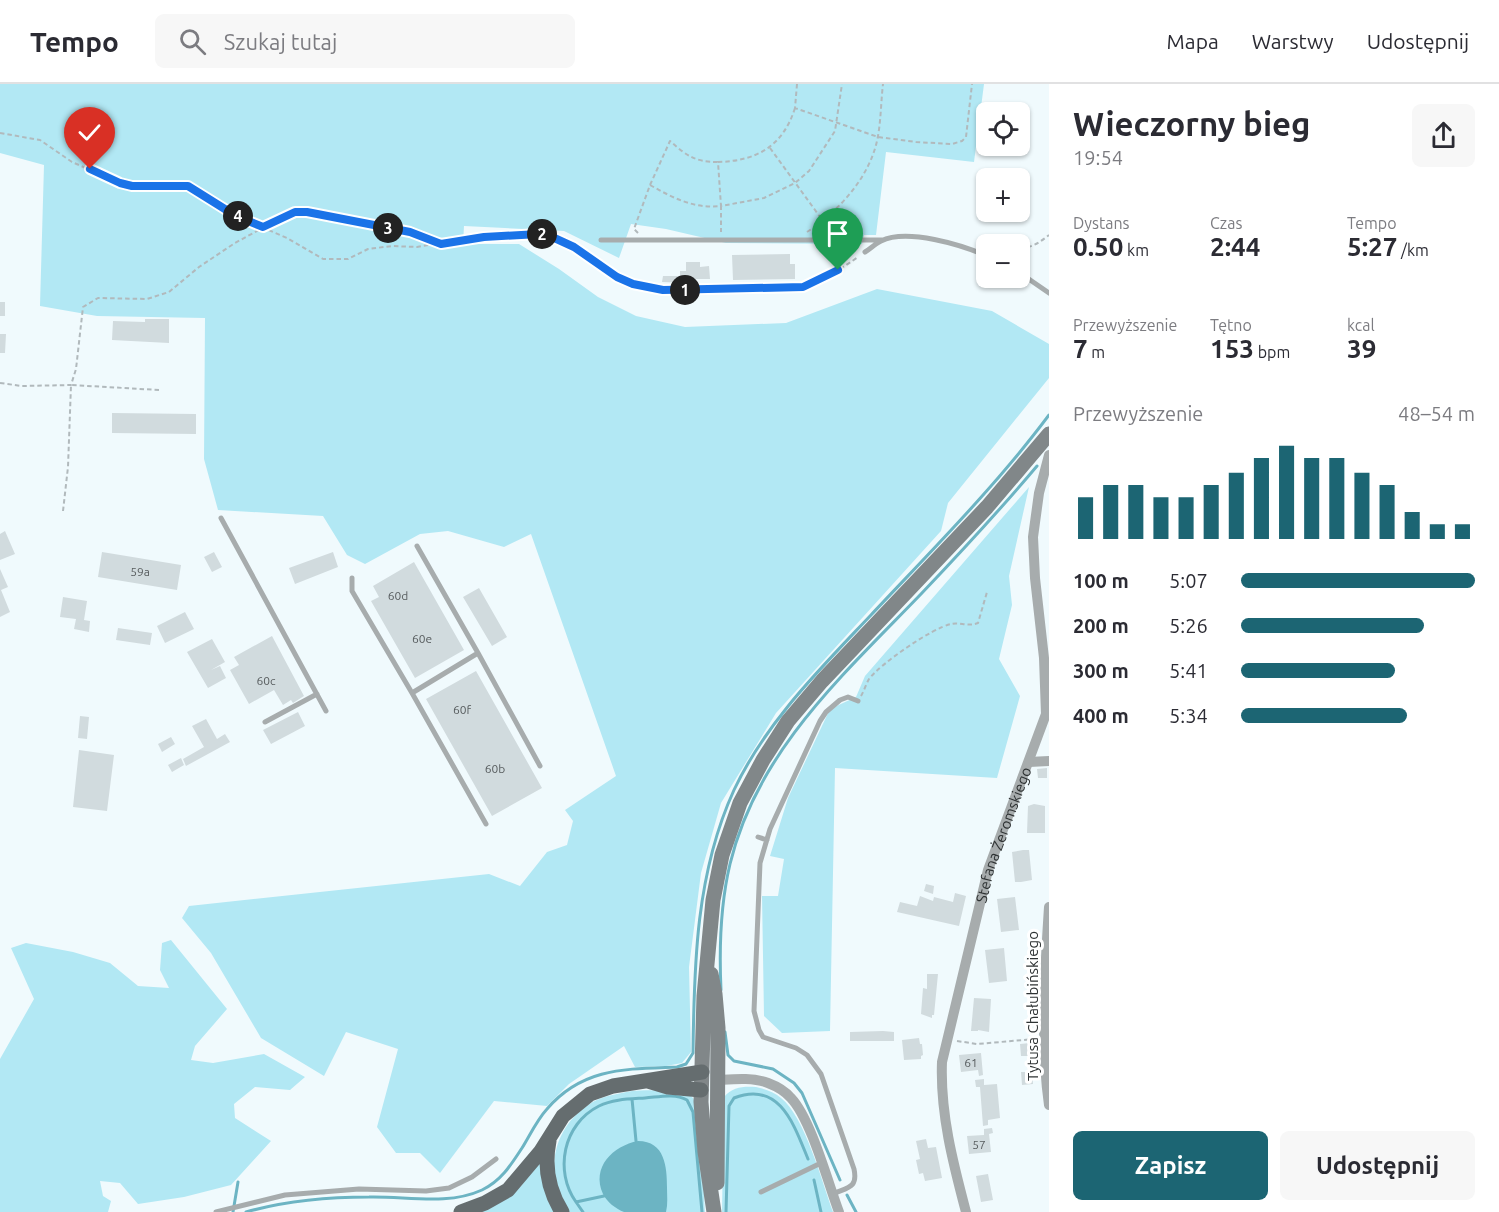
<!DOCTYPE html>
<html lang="pl">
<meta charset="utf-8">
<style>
:root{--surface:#fff;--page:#f7f7f7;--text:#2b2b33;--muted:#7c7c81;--line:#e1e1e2;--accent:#1c6573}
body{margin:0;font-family:Ubuntu,sans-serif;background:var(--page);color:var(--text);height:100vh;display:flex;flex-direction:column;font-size:22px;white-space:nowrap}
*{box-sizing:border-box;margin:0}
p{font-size:20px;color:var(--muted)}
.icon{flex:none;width:33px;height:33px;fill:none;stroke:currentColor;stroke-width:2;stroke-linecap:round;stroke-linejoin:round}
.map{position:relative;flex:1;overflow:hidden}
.drawer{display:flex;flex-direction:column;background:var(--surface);width:450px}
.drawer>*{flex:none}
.controls{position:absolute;left:976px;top:18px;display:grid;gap:12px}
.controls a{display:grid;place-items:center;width:54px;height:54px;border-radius:9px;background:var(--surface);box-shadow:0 2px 4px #0004;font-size:30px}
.pin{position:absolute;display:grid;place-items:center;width:51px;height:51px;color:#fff;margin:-62px -26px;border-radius:50% 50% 50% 0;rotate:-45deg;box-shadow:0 0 6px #0007}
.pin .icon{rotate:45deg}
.km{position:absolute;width:30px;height:30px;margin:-15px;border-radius:50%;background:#222;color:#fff;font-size:16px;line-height:30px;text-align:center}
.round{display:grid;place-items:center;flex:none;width:63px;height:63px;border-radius:9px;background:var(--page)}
.overview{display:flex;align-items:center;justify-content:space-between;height:102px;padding:0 24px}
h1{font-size:33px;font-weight:700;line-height:45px}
.figures{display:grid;grid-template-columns:repeat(3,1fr);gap:9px;height:102px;padding:6px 24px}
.figures div{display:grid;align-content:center}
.figures b{font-size:26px;font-weight:700}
.figures small{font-size:16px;font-weight:400}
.figures p{font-size:16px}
.chart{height:168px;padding:12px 24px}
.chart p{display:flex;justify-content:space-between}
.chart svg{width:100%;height:108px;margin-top:6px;stroke:var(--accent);stroke-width:6}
.primary-button{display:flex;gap:12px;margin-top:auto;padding:12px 24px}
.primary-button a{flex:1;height:69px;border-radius:9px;background:var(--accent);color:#fff;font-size:24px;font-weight:700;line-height:69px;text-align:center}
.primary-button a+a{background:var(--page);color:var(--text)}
ul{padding:0 24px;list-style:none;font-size:20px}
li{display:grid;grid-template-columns:96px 72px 1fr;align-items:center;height:45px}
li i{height:15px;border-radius:8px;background:var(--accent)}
header{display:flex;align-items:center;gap:36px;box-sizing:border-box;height:84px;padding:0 30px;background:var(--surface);border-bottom:2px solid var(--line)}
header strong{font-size:28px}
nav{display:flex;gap:33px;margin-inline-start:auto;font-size:21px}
.search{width:420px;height:54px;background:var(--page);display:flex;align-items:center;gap:15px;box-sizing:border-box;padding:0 21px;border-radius:9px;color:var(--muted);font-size:22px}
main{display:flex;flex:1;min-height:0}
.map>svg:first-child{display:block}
.green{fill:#b2e8f4}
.water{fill:#6cb4c3}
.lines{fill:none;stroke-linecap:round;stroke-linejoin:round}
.stream{stroke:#6cb4c3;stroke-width:3}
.building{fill:#d1dbde}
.path{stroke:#b1b9bc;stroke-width:2;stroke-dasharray:4.5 3;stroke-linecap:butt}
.lane{stroke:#a7acad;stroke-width:5}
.street{stroke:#a7acad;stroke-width:10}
.secondary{stroke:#818789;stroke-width:15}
.primary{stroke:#656d6f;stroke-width:15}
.route-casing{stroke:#fff;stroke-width:12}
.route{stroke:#1a73e8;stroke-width:8}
.labels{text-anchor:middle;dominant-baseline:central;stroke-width:6;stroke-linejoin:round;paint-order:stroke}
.number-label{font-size:12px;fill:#575c5e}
.street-label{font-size:15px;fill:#2e3233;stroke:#fff}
</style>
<header>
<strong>Tempo</strong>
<div class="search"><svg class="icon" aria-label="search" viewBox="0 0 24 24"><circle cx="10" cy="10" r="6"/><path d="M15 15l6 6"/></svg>Szukaj tutaj</div>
<nav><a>Mapa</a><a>Warstwy</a><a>Udostępnij</a></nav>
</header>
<main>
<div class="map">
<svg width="1049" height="1128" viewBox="0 0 1049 1128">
<rect width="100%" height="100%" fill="#f0fafd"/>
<path class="green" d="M0,0H984L974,78L886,68L876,151H864L862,160L726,159L666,145L631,140L619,174L564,147L464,142L463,160H519L559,185L598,213L636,232L685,243L786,239L877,205L992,227L1049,260V294L948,419L941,447L776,629L721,719L701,789L689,883L691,968L682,979L666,982L635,983L624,962L569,1000L547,1022L494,1017L440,1089L420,1069H396L377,1043L398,965L346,948L324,992L261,954L211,869L182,834L189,822L489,790L520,802L547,768L567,761L573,737L565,726L616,692L531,450L504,463L448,447L420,450L365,480L347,471L323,432L218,426L204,375L205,234L97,232L40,222L44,81L0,69Z
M1029,403L1009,492L1012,521L999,575L1020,612L997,694L835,684L830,947L782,949L764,932L762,812H778L784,775L770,772L788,714L830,625L856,613L865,592Z
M171,856L227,925L195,962L191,976L213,979L264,970L305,993L290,1006L255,1003L234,1020L235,1034L271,1057L231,1101L184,1113L138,1120L120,1099L100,1097L103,1112L111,1117L108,1128H0V975L34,915L11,864L26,859L73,868L110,879L138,902L169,904L160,886L162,859Z
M756,1003C765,1005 774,1008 781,1014C805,1033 822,1098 833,1128H722L724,1013C732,1003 744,1002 756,1003Z
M632,1007C645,1006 681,1005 692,1013C702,1021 704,1110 705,1128H569C565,1120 559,1111 557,1103C548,1071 561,1039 588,1021C600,1012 617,1010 632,1007Z
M540,1076L555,1128H482L521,1102Z"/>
<path class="water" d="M638,1057C665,1057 667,1083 667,1104C667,1112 668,1120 666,1128C654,1128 636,1128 624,1128C616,1125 607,1118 603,1110C591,1083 613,1062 638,1057Z"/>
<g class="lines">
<path class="stream" d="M721,906C719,863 720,822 730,780C757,667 844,590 921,510C961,468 1000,426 1037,382
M725,948L728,971L734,977L773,985L794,999L802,1009L840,1096
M632,1015L636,1057
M814,1096L821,1128
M847,1111L856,1128
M604,1112L576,1118C554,1087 563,1040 599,1022C613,1015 630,1015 645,1014C659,1013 674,1009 687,1016L693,1028L702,1128
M576,1118L583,1128
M233,1128L238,1098
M246,1128C285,1117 329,1113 369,1113C406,1112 447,1122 482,1106C501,1097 511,1081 522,1064C530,1051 537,1036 547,1025C583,983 627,985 677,983L686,980L693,969C694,880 696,789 734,706C766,638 820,585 871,531C932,466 996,402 1049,331
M726,1128L729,1022L734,1014C780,996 794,1041 808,1075"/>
</g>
<path class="building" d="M790,170V180H795V195L733,196L732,171Z
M686,178H700V183L709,182L710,195H687V199L662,198L663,192H680V187H686Z
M0,218H5V232H0Z
M145,235H169V259L112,256L113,237L145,238Z
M0,250H6L5,269H0Z
M112,329L196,330V350L112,349Z
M5,447L15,470L0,476V450Z
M102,468L181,481L177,506L98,493Z
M214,468L222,483L212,488L204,473Z
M333,468L338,483L295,500L289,484Z
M414,478L464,566L415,594L371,517L379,513L373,502Z
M0,485L8,503L1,506L10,528L0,533Z
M479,504L507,553L492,562L463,513Z
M63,513L87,517L84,536L90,537L89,548L74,545L76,535L60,533Z
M185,528L194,545L165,559L157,542Z
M118,544L152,549L150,561L116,556Z
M272,552L304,612L293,619L291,616L283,621L274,606L249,620L230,586L239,581L234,573Z
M212,555L225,578L211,586L220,582L226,594L208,604L187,568Z
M476,587L542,704L492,732L426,615Z
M298,628L305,642L271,660L263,646Z
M80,632L89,633L87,655L78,654Z
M206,635L217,655L225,650L230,658L186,682L183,675L204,663L192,642Z
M171,653L175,660L162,668L158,660Z
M79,666L114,671L107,727L73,723Z
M181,674L184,681L172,688L168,681Z
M1047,684V694H1038L1037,685Z
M1034,720L1045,722V749H1027L1028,722Z
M1023,766H1029L1032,796L1021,798H1015L1012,768Z
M926,800L934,802L933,810L924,807Z
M955,809L966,812L959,842L897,828L900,818L917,822L920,812L933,817L934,813L953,818Z
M1015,813L1019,846L1001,848L997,815Z
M1004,864L1007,897L989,899L985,866Z
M927,890H938L934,931H932V934L921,930L923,904L927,905Z
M974,914L991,915L989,948L978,946V947H971Z
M883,947L894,948V957H850V948Z
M919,954L920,960H922L923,971L921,972V975L904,976L902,956Z
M1030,959L1031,972H1021L1020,960Z
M981,969L983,991L979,992L978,986L961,988L959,971Z
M1021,988H1032L1033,1000L1022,1001Z
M984,995V1001L997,1000L1000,1034L988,1036V1041L983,1042L980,1003H976L975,996Z
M992,1044L993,1049L989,1050L991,1068L969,1070L967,1052L984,1051V1045Z
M926,1055L928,1064L936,1063L942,1094L925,1097L923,1089L919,1090L916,1076L920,1075L916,1057Z
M988,1090L993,1116L981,1118L976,1092Z"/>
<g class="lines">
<path class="path" d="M797,0L795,24L878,53L916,58L952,60L962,57L966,53L972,0
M795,24C783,62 757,77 718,78L721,122L764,114L795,99L809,87L835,47L842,0
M0,49L40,56L72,78L120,99L132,102H188L236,132L287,154L323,175H348L368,165L392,162L417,163L470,154L539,150C571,156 591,181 619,194C662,213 715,207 760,205C774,204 789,206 802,203C819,199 844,183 858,173
M770,64L823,137
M650,101C673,114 694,125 721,122V148
M807,148C840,126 871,92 878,52C881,35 881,17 883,0
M638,149L634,145L650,101L670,57C687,72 695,78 718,78
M1020,164C1032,164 1040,158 1049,151
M0,299L22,302L71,301L76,285L83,223L98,214L147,215L169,208L199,183L235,159L286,131L295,128H307L410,148L438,159
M63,427L68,383L71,301L159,306
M861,612C864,607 866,600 869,595C880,580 932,544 951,540C960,538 968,543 978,539L987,508
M957,957L977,960L1035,955"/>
<path class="lane" d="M601,156H882
M865,168C870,165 875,160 881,157C907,144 962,161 987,172
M1020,189L1049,209
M221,434L326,627
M352,494V507L412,609L486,740
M478,569L540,682
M412,609L478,569L417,462
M265,638L317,610
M758,753L767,756
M761,1108L821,1079
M833,1110C848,1103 858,1104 854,1085L821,990L807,971L796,964L763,953L759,946L754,927L760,779L770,745L820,637L826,628L840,616L848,613L858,617
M216,1128L285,1111L359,1105L426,1107L449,1104L472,1093L496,1075"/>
<g class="street">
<path d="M1029,678L1049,677"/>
<path d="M1049,823C1045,886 1040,958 1049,1021"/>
<path d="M718,996C734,995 753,993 768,999C776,1002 785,1007 791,1014C811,1035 828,1099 839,1128"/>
<path id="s1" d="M966,1128C953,1079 940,1029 942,978L988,786L1046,630L1044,574L1035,494L1033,453L1039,409L1049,371"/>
</g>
<path class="secondary" d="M711,890L715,910L718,944L717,1099
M714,1128L705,1068L701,1018L704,912L713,816L722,771L740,719L763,676L788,637L822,597L987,423L1049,350"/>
<path class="primary" d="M648,997L668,1003L701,1006
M549,1057C544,1082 549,1107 562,1128
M461,1128L485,1119L508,1106L541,1067L563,1032L590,1010L613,1002L702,988"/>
</g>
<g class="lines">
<g class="route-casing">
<path id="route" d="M90,85L120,99L132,102H188L236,132L263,143L295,128H307L410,148L441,160L484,153L539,150L550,152L574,163L617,193L633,200L663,206L803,203L838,186"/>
</g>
<use href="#route" class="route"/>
</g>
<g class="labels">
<g class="number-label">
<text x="140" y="487">59a</text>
<text x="398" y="511">60d</text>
<text x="422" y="554">60e</text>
<text x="266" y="596">60c</text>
<text x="462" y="625">60f</text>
<text x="495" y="684">60b</text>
<text x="971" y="978">61</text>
<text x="979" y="1060">57</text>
</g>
<g class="street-label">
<text stroke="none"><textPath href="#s1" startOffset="388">Stefana Żeromskiego</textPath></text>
<text transform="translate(1032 922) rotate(-90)">Tytusa Chałubińskiego</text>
</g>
</g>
</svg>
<div class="controls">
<a><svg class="icon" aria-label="locate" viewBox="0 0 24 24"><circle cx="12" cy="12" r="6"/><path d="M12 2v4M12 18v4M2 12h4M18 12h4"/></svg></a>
<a>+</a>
<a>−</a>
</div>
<div class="pin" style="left:838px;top:186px;background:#1e9e55"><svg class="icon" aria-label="arrive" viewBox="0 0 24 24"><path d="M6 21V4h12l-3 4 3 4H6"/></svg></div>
<div class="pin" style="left:90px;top:85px;background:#d93025"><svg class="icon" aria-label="check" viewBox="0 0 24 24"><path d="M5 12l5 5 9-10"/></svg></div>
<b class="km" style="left:685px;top:206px">1</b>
<b class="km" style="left:542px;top:150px">2</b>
<b class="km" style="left:388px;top:144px">3</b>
<b class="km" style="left:238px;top:132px">4</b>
</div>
<section class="drawer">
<div class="overview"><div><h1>Wieczorny bieg</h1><p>19:54</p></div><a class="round"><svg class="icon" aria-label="share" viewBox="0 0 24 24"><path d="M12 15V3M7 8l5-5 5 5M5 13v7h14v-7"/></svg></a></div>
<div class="figures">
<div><p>Dystans</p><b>0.50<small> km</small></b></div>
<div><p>Czas</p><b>2:44</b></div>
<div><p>Tempo</p><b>5:27<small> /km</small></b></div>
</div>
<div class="figures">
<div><p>Przewyższenie</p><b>7<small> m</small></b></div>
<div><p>Tętno</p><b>153<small> bpm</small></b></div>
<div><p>kcal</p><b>39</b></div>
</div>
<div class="chart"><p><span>Przewyższenie</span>48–54 m</p>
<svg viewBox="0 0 160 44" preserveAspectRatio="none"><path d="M5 44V27M15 44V22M25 44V22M35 44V27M45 44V27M55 44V22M65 44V17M75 44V11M85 44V6M95 44V11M105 44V11M115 44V17M125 44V22M135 44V33M145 44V38M155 44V38"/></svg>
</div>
<ul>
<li><b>100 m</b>5:07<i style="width:100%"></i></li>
<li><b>200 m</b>5:26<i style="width:78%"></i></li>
<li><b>300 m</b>5:41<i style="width:66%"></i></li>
<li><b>400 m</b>5:34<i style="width:71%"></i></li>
</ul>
<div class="primary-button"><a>Zapisz</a><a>Udostępnij</a></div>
</section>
</main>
